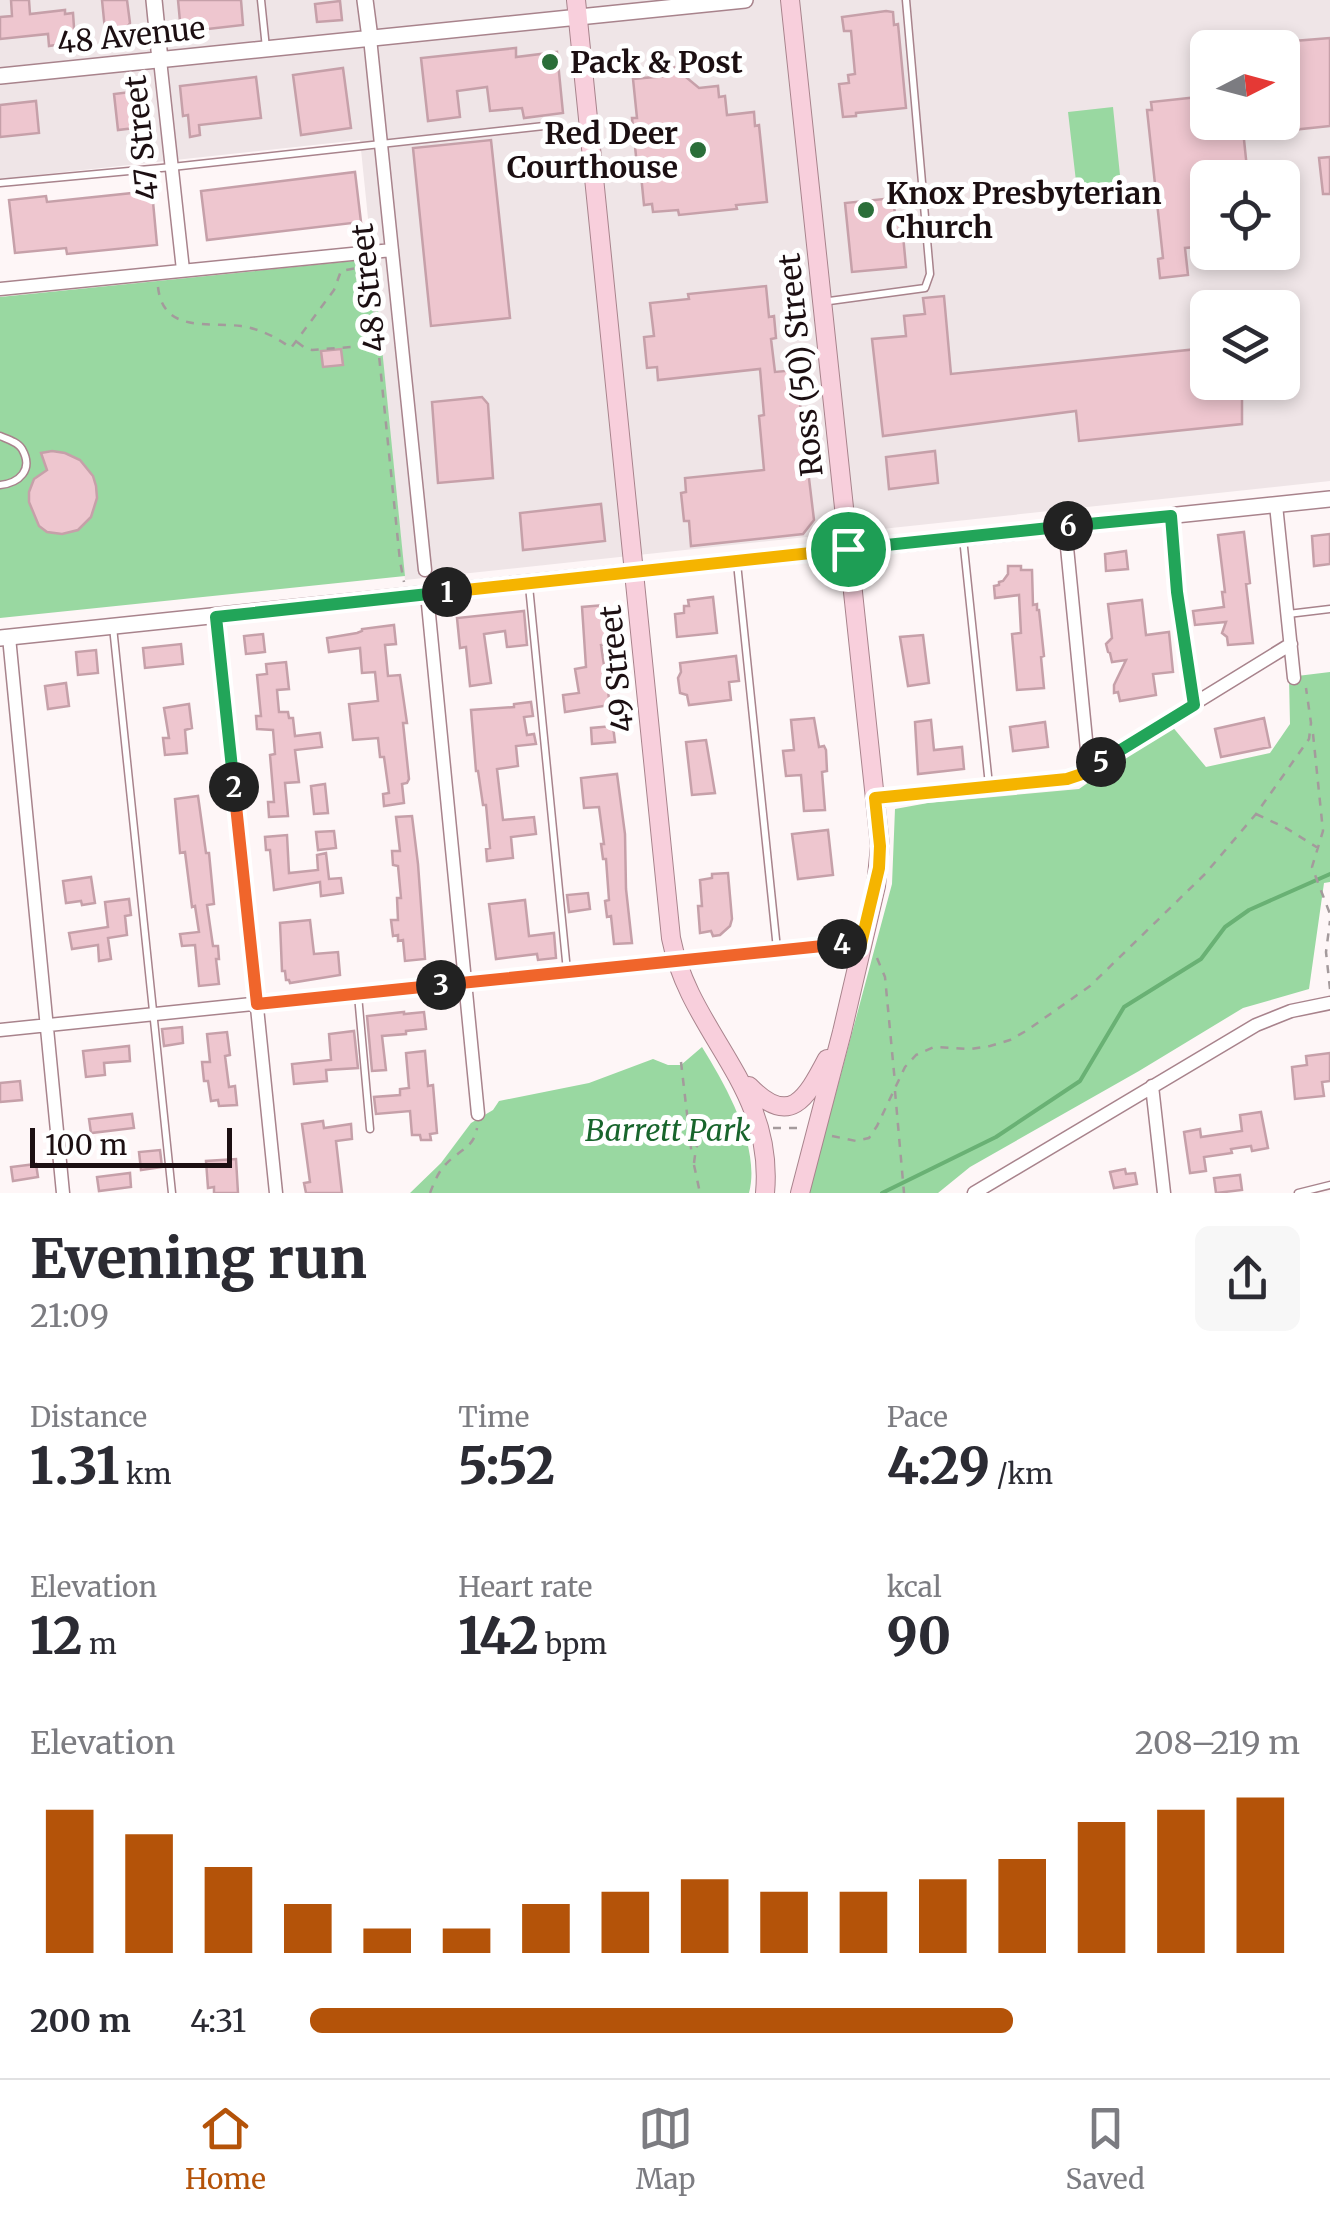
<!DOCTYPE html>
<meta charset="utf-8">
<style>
:root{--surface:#fff;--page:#f7f7f7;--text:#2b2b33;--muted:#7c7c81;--line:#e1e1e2;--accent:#b45309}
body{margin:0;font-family:Merriweather,serif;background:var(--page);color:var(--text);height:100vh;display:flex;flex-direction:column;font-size:38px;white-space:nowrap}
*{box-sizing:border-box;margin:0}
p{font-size:32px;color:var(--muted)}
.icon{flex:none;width:55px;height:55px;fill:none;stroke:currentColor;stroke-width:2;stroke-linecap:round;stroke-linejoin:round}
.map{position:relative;height:1193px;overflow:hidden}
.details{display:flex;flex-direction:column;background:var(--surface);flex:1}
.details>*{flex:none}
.needle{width:65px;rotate:84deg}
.tools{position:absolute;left:1190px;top:30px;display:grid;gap:20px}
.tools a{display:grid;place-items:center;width:110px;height:110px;border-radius:15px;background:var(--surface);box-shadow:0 5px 15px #0003;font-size:50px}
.scale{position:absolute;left:30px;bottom:25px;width:202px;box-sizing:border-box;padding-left:10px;border:5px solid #1c0f12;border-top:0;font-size:28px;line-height:35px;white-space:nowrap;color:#1c0f12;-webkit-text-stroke:8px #fff;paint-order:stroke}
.pin{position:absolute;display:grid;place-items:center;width:85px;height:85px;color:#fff;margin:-42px;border:5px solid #fff;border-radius:50%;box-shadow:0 2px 10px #0007}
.km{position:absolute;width:50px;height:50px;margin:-25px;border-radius:50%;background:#222;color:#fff;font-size:28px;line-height:50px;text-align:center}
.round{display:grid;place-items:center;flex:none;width:105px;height:105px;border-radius:15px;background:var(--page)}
.overview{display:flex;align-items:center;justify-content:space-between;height:170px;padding:0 30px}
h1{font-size:55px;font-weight:800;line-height:75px}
.stats{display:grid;grid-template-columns:repeat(3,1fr);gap:15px;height:170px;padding:10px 30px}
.stats div{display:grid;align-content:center}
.stats b{font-size:50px;font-weight:800}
.stats small{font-size:28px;font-weight:400}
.stats p{font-size:28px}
.chart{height:280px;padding:20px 30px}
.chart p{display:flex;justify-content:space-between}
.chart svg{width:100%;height:180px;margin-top:10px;stroke:var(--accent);stroke-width:6}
ul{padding:0 30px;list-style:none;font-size:32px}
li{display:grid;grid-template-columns:160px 120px 1fr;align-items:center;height:75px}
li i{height:25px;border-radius:12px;background:var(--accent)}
.tab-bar{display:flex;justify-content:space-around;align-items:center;height:140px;border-top:2px solid var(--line);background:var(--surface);font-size:28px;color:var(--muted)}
.tab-bar a{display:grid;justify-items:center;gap:5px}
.tab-bar .on{color:var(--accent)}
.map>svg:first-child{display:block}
.built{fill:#efe5e7;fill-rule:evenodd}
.green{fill:#99d8a1}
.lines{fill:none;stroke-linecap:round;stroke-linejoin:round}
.stream{stroke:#69b174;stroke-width:4}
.building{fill:#eec6cf;stroke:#c6a0a9;stroke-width:2.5}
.service-casing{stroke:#a8838c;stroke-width:9}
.minor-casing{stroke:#a8838c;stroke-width:15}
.tertiary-casing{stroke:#a8838c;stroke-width:18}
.secondary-casing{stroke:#a8838c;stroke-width:20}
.path{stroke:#a49a9c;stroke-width:2.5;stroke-dasharray:8 8;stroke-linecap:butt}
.service{stroke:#fff;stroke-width:6}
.minor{stroke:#fff;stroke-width:12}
.tertiary{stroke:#fff;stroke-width:15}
.secondary{stroke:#f8cfdc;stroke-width:18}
.split-1-casing{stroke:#fff;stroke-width:20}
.split-2-casing{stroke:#fff;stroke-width:20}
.split-3-casing{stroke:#fff;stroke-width:20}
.split-4-casing{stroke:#fff;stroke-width:20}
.split-5-casing{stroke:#fff;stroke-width:20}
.split-6-casing{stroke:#fff;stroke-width:20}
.split-7-casing{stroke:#fff;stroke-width:20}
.split-1{stroke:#f5b400;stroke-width:12}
.split-2{stroke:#22a559;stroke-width:12}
.split-3{stroke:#f0652b;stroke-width:12}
.split-4{stroke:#f0652b;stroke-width:12}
.split-5{stroke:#f5b400;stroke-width:12}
.split-6{stroke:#22a559;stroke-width:12}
.split-7{stroke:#22a559;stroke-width:12}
.poi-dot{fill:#2b6e39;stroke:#fff;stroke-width:4}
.labels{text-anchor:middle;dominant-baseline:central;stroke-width:10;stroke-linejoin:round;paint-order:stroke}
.street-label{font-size:30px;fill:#1c0f12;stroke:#fff}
.poi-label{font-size:30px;font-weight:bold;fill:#1c0f12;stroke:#fff;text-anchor:start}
.park-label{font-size:30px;font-style:italic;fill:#18652c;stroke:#fff}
</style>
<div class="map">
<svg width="1330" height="1193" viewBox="0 0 1330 1193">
<rect width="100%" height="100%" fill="#fef6f7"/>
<path class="built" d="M0,0H1330V481L405,580L360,140L0,179ZM1208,48H1282V122H1208ZM1208,178H1282V252H1208ZM1208,308H1282V382H1208Z"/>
<path class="green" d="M1113,107L1121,185L1077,190L1068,112Z
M373,259L405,576L0,618V297Z
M1330,672V882L1324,883L1309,989L1243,1008L1139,1071L970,1167L938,1193H809L892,884L895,809L928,803L1079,789L1171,725L1206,767L1270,753L1290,724L1289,677Z
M702,1047C726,1086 761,1147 749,1193H410L441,1163L471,1123L493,1110L499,1101L589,1083L653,1059L668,1065H681Z"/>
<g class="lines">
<path class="stream" d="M882,1193L996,1137L1080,1081L1124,1007L1201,959L1225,927L1249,910L1330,874"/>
</g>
<path class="building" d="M11,0H29L30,14L65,10V14L73,13L75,42L49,46L48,34L0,39V17L12,16Z
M102,0H127L130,23L122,36L106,40Z
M178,0H241L243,25L181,32Z
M340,1L342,20L317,22L315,4Z
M886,11L893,12L894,25L898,24L906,108L856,113V116L843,117L839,84L849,83L848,75L855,74L851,31H844L842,17Z
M1330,38V126L1282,131V42Z
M516,48V57L557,52L563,113L524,118L522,108L490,111L487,87L457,91L460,117L428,121L421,58Z
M663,58L699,88L718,86L719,97L725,96L727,115L754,112L755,126L759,125L767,202L736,205L737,209L679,215L678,210L653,212L652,204L644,205L641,175H638L632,118H637L633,79L665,76Z
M343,68L351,128L301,135L293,75Z
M256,77L261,118L199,125L200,135L190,137L188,115L183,116L180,86Z
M147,90L151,126L118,130L114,94Z
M1208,96V122H1238L1239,130H1243L1248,178H1208V246L1185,248L1188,275L1160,278L1158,259L1163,258L1147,110H1152L1151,102Z
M36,101L39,133L0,137V105Z
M491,140L510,318L431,326L413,148Z
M1330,157V194H1323L1319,158Z
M355,172L361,222L207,240L201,191Z
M152,191L157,245L67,254L66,248L15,253L9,200L46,196L47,202Z
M893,198L895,214H901L906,267L852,272L845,203Z
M766,286L769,317L774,316L776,338L771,339L775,372L796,370L814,520L803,534L691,546L689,521H684L681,493L686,492L685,478L764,470L759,416L764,415L760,369L658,380L657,367L647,368L644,337L654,336L650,303L689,299L688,294Z
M944,296L951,374L1208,348V382H1242V424L1079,441L1076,411L883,436L872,339L906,336L904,316L925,314L923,298Z
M341,349L343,365L323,367L321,351Z
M482,397L488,404L493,478L438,483L432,402Z
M52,451L65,453L80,460L93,476L96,486L97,498L91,517L78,530L62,534L47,532L39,526L29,502V492L34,479L47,470L41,453Z
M935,451L938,483L889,489L886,457Z
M601,504L605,541L523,550L520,513Z
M1244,532L1250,583L1246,584L1253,643L1228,645L1227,637L1222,633L1226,622L1195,625L1193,611L1224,607L1222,592H1225L1218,535Z
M1330,534V564L1314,566L1312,536Z
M1126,551L1128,569L1106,571L1105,554Z
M1008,566H1021V570H1032L1033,605L1037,604V610H1039L1044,656L1041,657L1044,688L1017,690L1012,634L1021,633L1019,595L995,598L994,586L999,585V582L1003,581L1008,574Z
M713,597L717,633L677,637L675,614L684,613V606H689L688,600Z
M1142,600L1146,635L1169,632L1173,672L1153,674L1156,695L1120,701L1118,692L1114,693V685L1126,660L1112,662L1110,653L1108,652L1106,644L1112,638L1108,604Z
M604,605L608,644L601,645L610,705L565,712L563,695L579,693L575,669L586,667L582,607Z
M524,611L527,645L507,647L505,631L484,634L491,683L470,686L466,647L460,648L457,618Z
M394,625L396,644L385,645L388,676L400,675L407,723H403L409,779L407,783L402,784L404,803L384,806L383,794L389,793L384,757H380L378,738L353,740L349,704L378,701L375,672L362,673L360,648L329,652L327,638L357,633L362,631V629Z
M263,634L265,652L246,654L244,636Z
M923,635L929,683L908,686L900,637Z
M181,644L183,664L145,668L143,648Z
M96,650L98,673L78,675L76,652Z
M736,656L739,681L729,682L731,700L689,705L687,695L680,693L678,678L681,672L680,663Z
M286,662L289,689L277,690L279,712H288L289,718H293L295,736L320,733L322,747L295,750L299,782L285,783L288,816L269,817L268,802H274L270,755L275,754L273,730L257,729L256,716H261L257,675L267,674L266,664Z
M66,683L69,706L48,709L45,686Z
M531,702L533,716L524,717L527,735L534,734L536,744L516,746L518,766L497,769L503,820L534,817L536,834L511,837L513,858L487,861L486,849L490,848L486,805H483L478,771H476L471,710L514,707V704Z
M189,704L192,728L185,730L187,753L165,755L163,738H169L164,708Z
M814,718L819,747L824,746L826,750L827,771L822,772L825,810L804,811L801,775L786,776L783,751L794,750L791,720Z
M1264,718L1270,747L1221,757L1215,729Z
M931,720L934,750L962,747L964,769L918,774L915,722Z
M1045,722L1048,747L1013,751L1010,727Z
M613,726L615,742L592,744L591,728Z
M706,740L715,793L692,795L686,742Z
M617,774L625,834L626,889L632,943L614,944L611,916L607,917L605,901L609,900L606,859H603L601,844H604L599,807L584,808L581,778Z
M325,784L328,813L314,814L311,786Z
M198,796L206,853H209L214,904L207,905L213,946H218L219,959H216L219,984L199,986L195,945L182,946L180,934L199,932L195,906L192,907L185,852L180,853L175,799Z
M412,816L418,864L425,959L405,961L403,940L398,941V935L393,936L391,920H398L397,898H401L398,866L393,865L392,851H400L396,817Z
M828,830L833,875L798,879L792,834Z
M334,831L336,848L318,850L316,832Z
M287,835L289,873L318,870L317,855L326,853L329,879L341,878L343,893L321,896L320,882L274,890L270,850H266L265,837Z
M728,873L732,919L730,926L720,935L713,936L711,931L700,933L698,906H702L700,880L712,878V874Z
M91,877L95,903L82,905L81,901L66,903L63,881Z
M588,893L590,909L569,912L567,895Z
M129,899L131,915L125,916L127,935L108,938L111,959L99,961L98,945L72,949L69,933L108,927L105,902Z
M525,900L529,936L554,933L556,958L538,960L537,954L496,959L489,904Z
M310,920L314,954L338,952L340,975L290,983L289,980H286L285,971H282L280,923Z
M404,1012V1014L424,1012L426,1029L406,1031V1034L382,1036L386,1070L372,1071L367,1016Z
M182,1027L183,1043L164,1046L162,1029Z
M354,1031L358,1068L326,1070L327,1081L294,1084L292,1064L331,1060L329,1034Z
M227,1032L230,1055L225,1056L229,1087L235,1086L237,1105L219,1106L218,1100L211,1101L208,1081H204L202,1062H210L207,1034Z
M129,1046L130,1061L104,1063L105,1075L86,1077L83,1051Z
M425,1051L428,1086L433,1085L437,1133L430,1134L431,1140H421L420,1135H412L410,1111L376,1114L374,1097L400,1095V1089L409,1088L406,1053Z
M1330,1053V1081L1322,1082L1324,1096L1295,1099L1292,1067L1307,1065L1306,1056Z
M20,1081L22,1100L0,1102V1083Z
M1261,1112L1268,1148L1252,1151L1251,1146L1231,1149L1232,1153L1204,1157L1206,1171L1190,1173L1184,1132L1200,1129L1201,1137L1242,1131L1240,1115Z
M132,1114L134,1128L91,1133L89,1119Z
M323,1121L324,1128L351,1124L352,1139L336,1141L342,1193H306L304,1183L310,1182L302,1124Z
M160,1150L162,1167L141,1170L139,1152Z
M236,1159L238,1193H214V1187L208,1188L206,1161Z
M36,1164L38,1177L13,1181L11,1167Z
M1125,1169L1126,1174L1135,1173L1137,1184L1114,1188L1110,1172Z
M130,1173L131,1187L99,1191L97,1177Z
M1240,1175L1242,1190L1216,1193L1214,1178Z"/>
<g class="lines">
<g class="service-casing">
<path id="service" d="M261,0L266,48
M0,183L172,167L544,126
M822,302L925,288L930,274L906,0
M0,436C7,439 18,442 22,449C34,470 19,483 0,485
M1171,518L1177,591L1194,704
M963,538L989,785
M737,563L777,949
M529,586L567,971
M1288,614L1330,609
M113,627L172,1193
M358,995L370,1129
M1298,1193L1330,1185"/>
</g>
<g class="minor-casing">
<path id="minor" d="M370,38L425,570
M160,60L183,270
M0,289L392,250
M1276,505L1294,678
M1065,527L1089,770
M427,594L478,1114
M217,617L276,1193
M9,637L63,1193
M875,798L1075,777L1291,644
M0,1030L777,950L845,944L861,949
M1152,1086L1164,1193
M974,1193L1256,1025L1291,1011L1330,1003"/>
</g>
<g class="tertiary-casing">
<path id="tertiary" d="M154,0L160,60
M365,0L370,38
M0,76L745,0
M0,638L1330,499"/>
</g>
<g class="secondary-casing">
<path id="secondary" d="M576,0L671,938C690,1034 775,1086 765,1193
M790,0L880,846L876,886L842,1032L800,1193
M749,1086C790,1128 806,1099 827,1059"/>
</g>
<path class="path" d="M378,264L371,277L400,561L404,582
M158,287C163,333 207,322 241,326C260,329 276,337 291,348L334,290L341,271L362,267L372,272
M297,342L305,348L312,350L377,345
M1313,734L1323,831L1312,867L1330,914
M1256,814L1286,828L1318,848
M877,958L885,977L895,1083
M1330,989L1326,952L1330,921
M681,1062L692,1157
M895,1091L904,1193
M773,1128H800
M832,1136L856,1141L869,1138L877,1126L905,1067L916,1055L934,1047L971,1049L990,1046L1010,1040L1026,1031L1090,986L1205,874L1256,814L1309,739L1311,723L1306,688
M694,1163L696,1148L708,1127L720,1124L741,1130
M694,1165L700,1193
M430,1193C434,1183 438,1172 446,1164C459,1150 474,1148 477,1128"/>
<use href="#service" class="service"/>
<use href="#minor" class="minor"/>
<use href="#tertiary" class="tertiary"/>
<use href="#secondary" class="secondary"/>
</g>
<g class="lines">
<g class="split-1-casing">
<path id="split-1" d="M447,592L848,549"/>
</g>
<g class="split-2-casing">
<path id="split-2" d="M234,787L216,617L447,592"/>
</g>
<g class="split-3-casing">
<path id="split-3" d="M234,787L257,1004L441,985"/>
</g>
<g class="split-4-casing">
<path id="split-4" d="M441,985L842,944"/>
</g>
<g class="split-5-casing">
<path id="split-5" d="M842,944L860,948L879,868L880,846L875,798L1067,779L1082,774L1101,762"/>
</g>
<g class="split-6-casing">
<path id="split-6" d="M1068,526L1171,516L1177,592L1194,705L1101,762"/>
</g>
<g class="split-7-casing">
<path id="split-7" d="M848,549L1068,526"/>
</g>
<use href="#split-1" class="split-1"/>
<use href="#split-2" class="split-2"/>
<use href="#split-3" class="split-3"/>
<use href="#split-4" class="split-4"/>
<use href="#split-5" class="split-5"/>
<use href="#split-6" class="split-6"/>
<use href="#split-7" class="split-7"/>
</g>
<g class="poi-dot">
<circle cx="550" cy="62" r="10"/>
<circle cx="698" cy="150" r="10"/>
<circle cx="866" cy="210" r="10"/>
</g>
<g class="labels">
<g class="street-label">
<text transform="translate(131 35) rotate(-6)">48 Avenue</text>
<text transform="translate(141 138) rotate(-96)">47 Street</text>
<text transform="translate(368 288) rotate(-96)">48 Street</text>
<text transform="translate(800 365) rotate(-96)">Ross (50) Street</text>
<text transform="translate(616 669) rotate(-96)">49 Street</text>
</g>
<g class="poi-label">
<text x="570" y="62">Pack &amp; Post</text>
<text x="678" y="133" text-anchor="end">Red Deer<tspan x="678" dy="34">Courthouse</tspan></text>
<text x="886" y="193">Knox Presbyterian<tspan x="886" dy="34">Church</tspan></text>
</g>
<g class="park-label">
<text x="668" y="1130">Barrett Park</text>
</g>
</g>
</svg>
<div class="tools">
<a><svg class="needle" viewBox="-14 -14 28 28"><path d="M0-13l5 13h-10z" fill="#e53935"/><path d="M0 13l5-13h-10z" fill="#7c7c81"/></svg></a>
<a><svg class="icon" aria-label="locate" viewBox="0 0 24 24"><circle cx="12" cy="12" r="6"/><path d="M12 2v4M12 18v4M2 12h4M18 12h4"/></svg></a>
<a><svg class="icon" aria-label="layers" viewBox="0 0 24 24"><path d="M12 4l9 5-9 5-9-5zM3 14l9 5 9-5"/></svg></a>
</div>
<div class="scale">100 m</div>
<div class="pin" style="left:848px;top:549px;background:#1e9e55"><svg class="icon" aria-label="arrive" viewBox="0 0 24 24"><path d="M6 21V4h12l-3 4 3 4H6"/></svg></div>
<b class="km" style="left:447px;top:592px">1</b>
<b class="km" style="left:234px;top:787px">2</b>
<b class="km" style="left:441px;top:985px">3</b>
<b class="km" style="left:842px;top:944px">4</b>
<b class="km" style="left:1101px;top:762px">5</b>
<b class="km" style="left:1068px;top:526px">6</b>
</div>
<section class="details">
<div class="overview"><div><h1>Evening run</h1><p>21:09</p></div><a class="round"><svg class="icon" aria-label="share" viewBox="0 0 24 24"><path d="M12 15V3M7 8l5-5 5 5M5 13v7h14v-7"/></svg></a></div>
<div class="stats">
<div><p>Distance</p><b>1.31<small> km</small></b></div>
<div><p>Time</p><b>5:52</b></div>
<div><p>Pace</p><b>4:29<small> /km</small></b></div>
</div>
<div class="stats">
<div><p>Elevation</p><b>12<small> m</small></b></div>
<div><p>Heart rate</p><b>142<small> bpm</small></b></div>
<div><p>kcal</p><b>90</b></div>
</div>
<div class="chart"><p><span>Elevation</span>208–219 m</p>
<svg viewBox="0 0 160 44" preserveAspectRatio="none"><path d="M5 44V9M15 44V15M25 44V23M35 44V32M45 44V38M55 44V38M65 44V32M75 44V29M85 44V26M95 44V29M105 44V29M115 44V26M125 44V21M135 44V12M145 44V9M155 44V6"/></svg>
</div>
<ul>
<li><b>200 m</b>4:31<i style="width:71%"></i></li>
</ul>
</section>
<nav class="tab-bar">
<a class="on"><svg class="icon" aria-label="home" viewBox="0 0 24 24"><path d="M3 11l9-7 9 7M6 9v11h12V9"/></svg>Home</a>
<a><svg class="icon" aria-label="map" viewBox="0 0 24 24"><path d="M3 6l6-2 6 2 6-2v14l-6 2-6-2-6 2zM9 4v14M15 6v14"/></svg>Map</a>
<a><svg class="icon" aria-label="saved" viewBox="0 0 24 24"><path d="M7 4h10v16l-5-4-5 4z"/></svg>Saved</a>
</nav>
